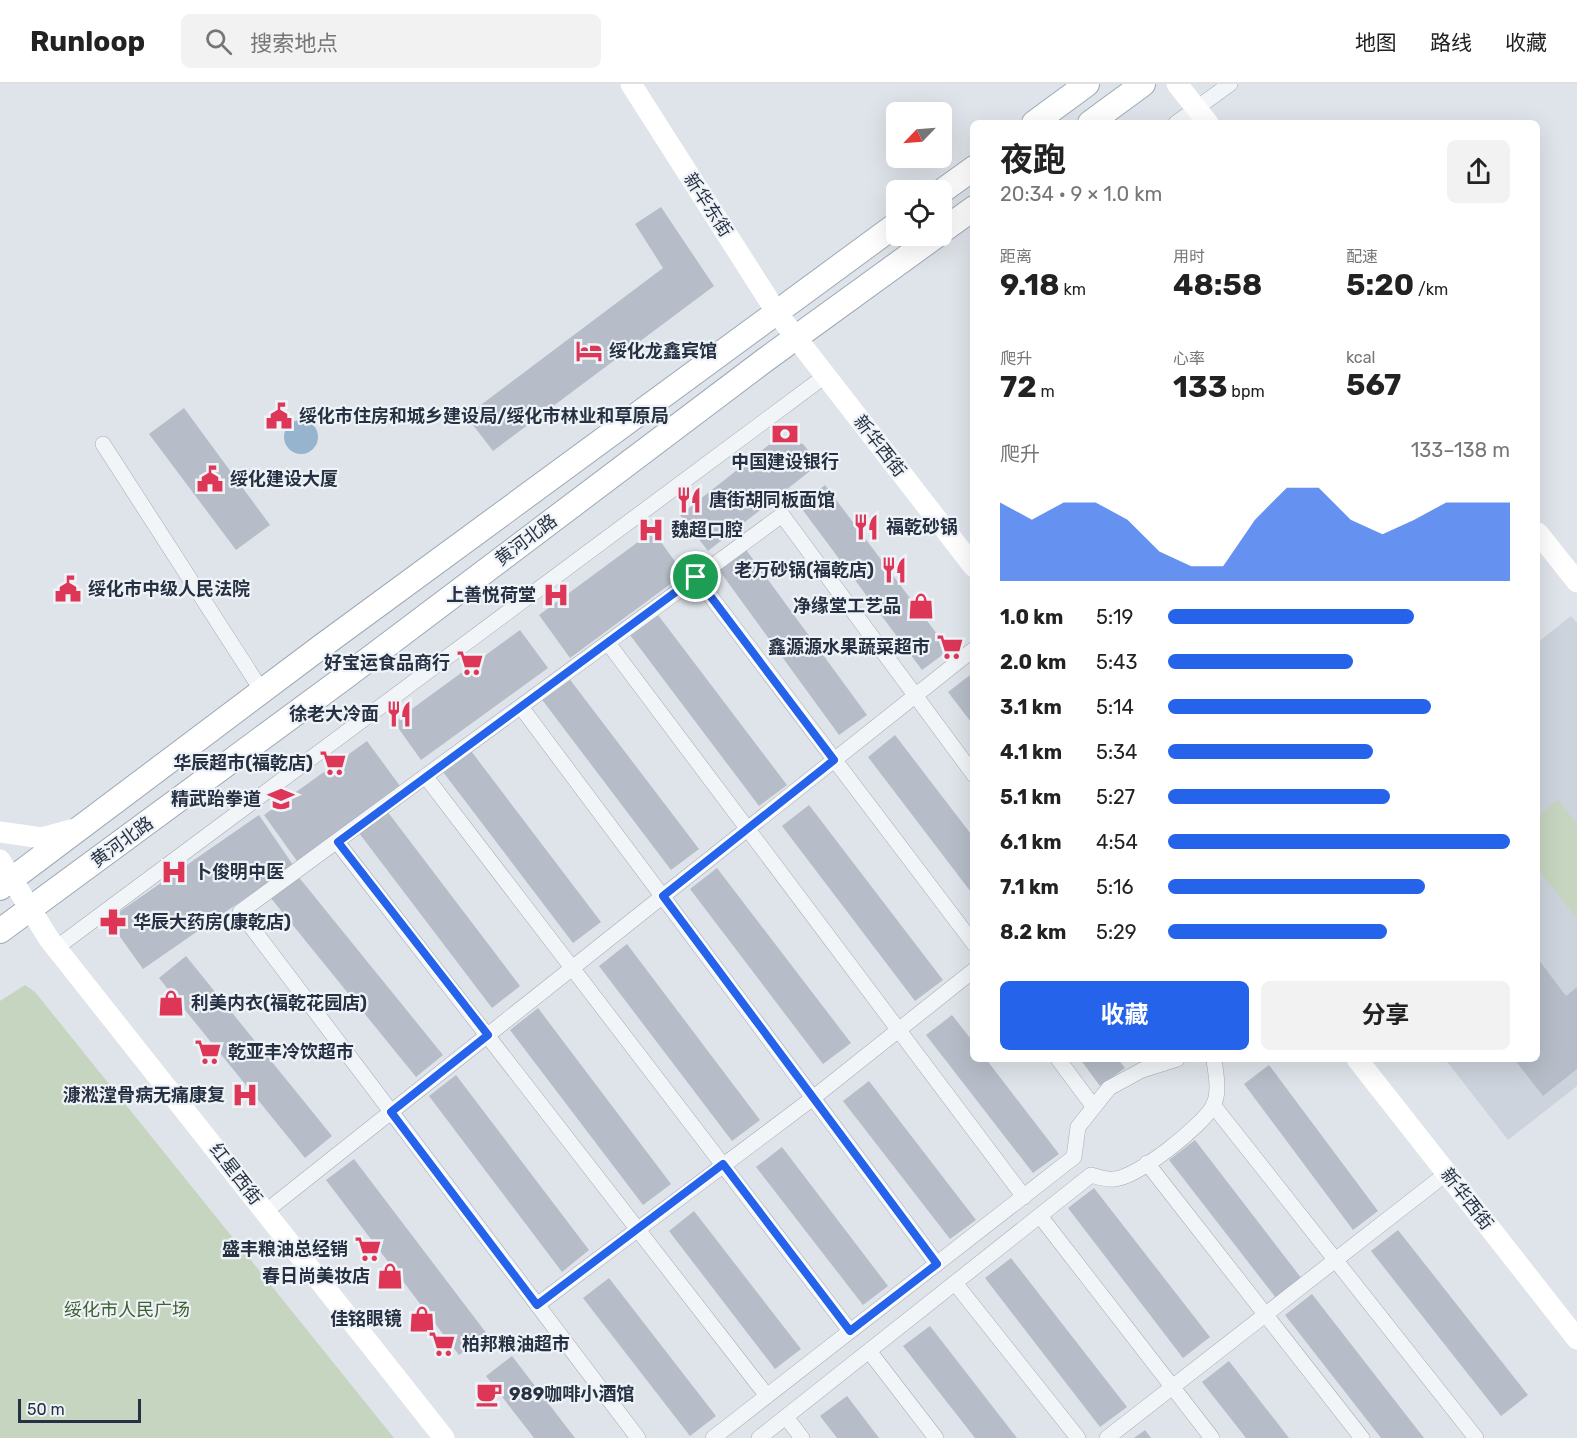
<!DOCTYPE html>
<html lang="zh">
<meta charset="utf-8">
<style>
:root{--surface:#fff;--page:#f2f2f2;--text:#222;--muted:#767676;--line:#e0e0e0;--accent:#2563eb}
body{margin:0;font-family:Rubik,"Noto Sans SC",sans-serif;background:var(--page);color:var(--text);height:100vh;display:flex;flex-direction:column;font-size:22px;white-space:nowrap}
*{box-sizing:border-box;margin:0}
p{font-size:20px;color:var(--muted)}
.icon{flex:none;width:33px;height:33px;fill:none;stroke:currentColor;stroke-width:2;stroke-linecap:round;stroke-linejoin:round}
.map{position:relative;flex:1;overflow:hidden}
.panel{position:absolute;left:970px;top:36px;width:570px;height:942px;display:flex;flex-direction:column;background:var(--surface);border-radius:9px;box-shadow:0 6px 24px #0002}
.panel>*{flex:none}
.needle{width:39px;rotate:245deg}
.fabs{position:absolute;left:886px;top:18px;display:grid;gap:12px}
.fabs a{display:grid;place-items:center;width:66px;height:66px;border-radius:9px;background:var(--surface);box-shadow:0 6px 24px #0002;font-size:30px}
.scale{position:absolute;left:18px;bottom:15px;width:123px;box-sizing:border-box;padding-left:6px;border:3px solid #263243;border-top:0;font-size:16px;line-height:21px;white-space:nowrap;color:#263243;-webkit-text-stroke:4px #eff3f7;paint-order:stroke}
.pin{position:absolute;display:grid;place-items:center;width:51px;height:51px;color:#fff;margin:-26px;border:3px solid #fff;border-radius:50%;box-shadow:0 2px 6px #0007}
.round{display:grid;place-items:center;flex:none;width:63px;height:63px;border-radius:9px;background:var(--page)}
.head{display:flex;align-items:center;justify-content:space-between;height:102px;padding:0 30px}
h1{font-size:33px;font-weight:700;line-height:45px}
.metrics{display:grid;grid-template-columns:repeat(3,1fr);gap:9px;height:102px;padding:6px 30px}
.metrics div{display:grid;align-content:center}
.metrics b{font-size:30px;font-weight:700}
.metrics small{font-size:16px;font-weight:400}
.metrics p{font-size:16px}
.chart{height:168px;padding:12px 30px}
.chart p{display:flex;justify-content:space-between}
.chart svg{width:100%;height:108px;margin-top:6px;fill:var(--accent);opacity:.7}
.cta{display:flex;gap:12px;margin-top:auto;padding:12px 30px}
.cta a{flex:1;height:69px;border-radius:9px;background:var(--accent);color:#fff;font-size:24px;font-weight:700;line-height:69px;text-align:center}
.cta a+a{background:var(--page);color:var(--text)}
ul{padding:0 30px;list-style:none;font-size:20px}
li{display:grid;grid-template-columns:96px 72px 1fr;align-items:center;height:45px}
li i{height:15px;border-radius:8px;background:var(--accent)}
header{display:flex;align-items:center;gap:36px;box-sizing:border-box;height:84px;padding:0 30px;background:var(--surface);border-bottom:2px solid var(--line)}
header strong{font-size:28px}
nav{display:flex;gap:33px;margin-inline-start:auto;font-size:21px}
.search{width:420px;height:54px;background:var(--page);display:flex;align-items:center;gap:15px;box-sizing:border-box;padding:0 21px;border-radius:9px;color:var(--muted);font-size:22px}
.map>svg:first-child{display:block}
.built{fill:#cdd3dc}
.green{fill:#c6d5bf}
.water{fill:#96b4ce}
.building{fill:#b6bdc8}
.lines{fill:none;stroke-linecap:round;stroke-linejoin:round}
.street-casing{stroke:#a4abb5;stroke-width:16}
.primary-casing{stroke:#9da9b7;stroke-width:26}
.street{stroke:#f2f5f8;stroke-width:15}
.secondary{stroke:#fff;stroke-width:21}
.primary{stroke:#fff;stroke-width:24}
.route-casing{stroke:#fff;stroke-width:12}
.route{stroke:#2563eb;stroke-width:8}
.labels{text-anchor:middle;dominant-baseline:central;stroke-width:4.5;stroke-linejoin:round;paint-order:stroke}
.street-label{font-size:18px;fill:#263243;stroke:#eff3f7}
.poi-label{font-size:18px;font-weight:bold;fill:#263243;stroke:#eff3f7;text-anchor:start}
.park-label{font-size:18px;fill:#3d6132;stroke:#eff3f7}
</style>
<header>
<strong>Runloop</strong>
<div class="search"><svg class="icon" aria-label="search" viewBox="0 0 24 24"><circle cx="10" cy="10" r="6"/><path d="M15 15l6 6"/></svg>搜索地点</div>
<nav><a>地图</a><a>路线</a><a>收藏</a></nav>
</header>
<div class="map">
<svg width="1577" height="1354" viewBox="0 0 1577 1354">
<rect width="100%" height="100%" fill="#dfe4ea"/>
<path class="built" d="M1571,532L1577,539V1002L1508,1056L1445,975H1538V558Z"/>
<path class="green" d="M1558,716L1577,740V835L1538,785V732Z
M25,901L35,908L394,1354H0V917Z"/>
<path class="water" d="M284 353a17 17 0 1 1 34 0a17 17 0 1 1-34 0Z"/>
<path class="building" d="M661,123L714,202L493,367L466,332L663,184L635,140Z
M184,324L270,441L236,466L149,350Z
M775,356L803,360L819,380L708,467L680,431Z
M825,401L949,566L922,586L799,421Z
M653,447L684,490L570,574L539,531Z
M744,463L867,631L839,651L716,482Z
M655,527L787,701L759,722L627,547Z
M520,546L548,584L421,676L394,638Z
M974,588V642L948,608Z
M568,593L699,765L671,786L540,613Z
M895,651L974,754V812L868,673Z
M367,657L400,702L297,777L264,731Z
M468,663L601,838L573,859L440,684Z
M809,721L943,896L915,917L782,742Z
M387,727L520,902L492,924L359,749Z
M259,731L293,781L143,885L118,850L116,840L119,828Z
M717,784L851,959L823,980L690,805Z
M297,791L443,971L416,993L270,813Z
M627,860L760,1036L732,1057L599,882Z
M186,872L332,1052L305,1074L159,894Z
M1538,875L1566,912L1577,903V985L1543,1012L1514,975H1538Z
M538,924L671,1100L643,1121L510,946Z
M952,931L974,959V975H986L1059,1070L1033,1089L926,951Z
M1080,975H1118L1125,984L1100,1002Z
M1269,981L1378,1127L1353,1146L1244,1000Z
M456,991L589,1166L562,1188L429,1012Z
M869,997L976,1136L950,1155L843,1017Z
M1195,1056L1302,1195L1276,1214L1169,1076Z
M782,1063L888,1202L863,1221L756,1083Z
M354,1075L487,1250L459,1271L326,1096Z
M1094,1104L1210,1253L1183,1274L1068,1124Z
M694,1127L801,1265L775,1285L669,1147Z
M1398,1146L1528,1311L1501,1332L1371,1167Z
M1011,1174L1127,1323L1100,1343L985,1194Z
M609,1194L716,1332L690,1352L583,1214Z
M1312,1210L1424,1354H1381L1285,1231Z
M930,1242L1017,1354H975L903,1262Z
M512,1272L575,1354H534L486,1292Z
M1229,1277L1289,1354H1246L1202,1298Z
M847,1312L879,1354H837L820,1332Z
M1145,1346L1151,1354H1134Z"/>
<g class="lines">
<g class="street-casing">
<path id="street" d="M1176,39L1230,0
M103,360L262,607
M696,493L974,860
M608,559L1024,1113
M521,623L937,1180
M426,693L850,1247
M337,758L767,1312
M56,864L825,292
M1058,975L1093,1022
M1213,1021L1476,1354
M1147,1079L1362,1354
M265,1128L974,565
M1040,1132L1212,1354
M955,1199L1078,1354
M537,1221L813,1014L974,886
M869,1267L936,1354
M786,1333L802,1354
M638,1354L240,828L782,431L974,691
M713,1354L1074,1073L1078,1043L1109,1004L1142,986L1177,975
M759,1354L1091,1091C1098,1093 1107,1096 1114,1095C1137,1094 1202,1042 1213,1022C1220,1009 1216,990 1214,976
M1107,1354L1447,1089"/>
</g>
<g class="primary-casing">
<path id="primary" d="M1034,39L1087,0
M1090,39L1143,0
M942,107L974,84
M942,147L974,124
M0,804L322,562L897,140
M0,847L345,593L765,276L936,152"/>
</g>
<use href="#street" class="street"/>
<path class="secondary" d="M631,0L777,229L974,483
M1177,0L1208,39
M1538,449L1577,498
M0,748L42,754L75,745
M0,776L49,855L444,1354
M1357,975L1577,1255"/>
<use href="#primary" class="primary"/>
</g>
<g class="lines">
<g class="route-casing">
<path id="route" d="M696,493L834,676L663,812L937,1180L850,1247L723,1080L537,1221L391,1028L488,951L338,758Z"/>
</g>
<use href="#route" class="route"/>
</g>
<defs>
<g id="hotel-bare" transform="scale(2.07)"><path d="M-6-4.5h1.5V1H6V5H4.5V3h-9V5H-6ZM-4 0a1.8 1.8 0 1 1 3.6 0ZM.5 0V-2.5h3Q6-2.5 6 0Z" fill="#dd3657" stroke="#eff3f7" stroke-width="2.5" paint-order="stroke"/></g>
<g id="civic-bare" transform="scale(2.07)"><path d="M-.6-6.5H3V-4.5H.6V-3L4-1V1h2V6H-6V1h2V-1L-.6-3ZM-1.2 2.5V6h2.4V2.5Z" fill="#dd3657" stroke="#eff3f7" stroke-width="2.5" paint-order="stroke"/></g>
<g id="bank-bare" transform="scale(2.07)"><path d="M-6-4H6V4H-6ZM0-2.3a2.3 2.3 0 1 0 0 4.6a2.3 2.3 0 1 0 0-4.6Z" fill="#dd3657" stroke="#eff3f7" stroke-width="2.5" paint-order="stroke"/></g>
<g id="restaurant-bare" transform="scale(2.07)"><path d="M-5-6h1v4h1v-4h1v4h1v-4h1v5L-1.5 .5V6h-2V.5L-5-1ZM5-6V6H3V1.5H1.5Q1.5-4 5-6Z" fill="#dd3657" stroke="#eff3f7" stroke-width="2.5" paint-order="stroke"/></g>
<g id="hospital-bare" transform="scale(2.07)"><path d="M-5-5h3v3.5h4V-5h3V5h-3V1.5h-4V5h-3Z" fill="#dd3657" stroke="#eff3f7" stroke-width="2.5" paint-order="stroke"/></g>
<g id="shop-bare" transform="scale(2.07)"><path d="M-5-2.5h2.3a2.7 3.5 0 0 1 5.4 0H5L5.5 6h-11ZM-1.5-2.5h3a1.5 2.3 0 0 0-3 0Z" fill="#dd3657" stroke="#eff3f7" stroke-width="2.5" paint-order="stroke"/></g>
<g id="supermarket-bare" transform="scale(2.07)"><path d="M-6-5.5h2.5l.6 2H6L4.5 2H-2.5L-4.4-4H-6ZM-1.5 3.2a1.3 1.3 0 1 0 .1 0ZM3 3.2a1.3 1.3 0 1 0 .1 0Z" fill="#dd3657" stroke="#eff3f7" stroke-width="2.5" paint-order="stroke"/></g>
<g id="school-bare" transform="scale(2.07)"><path d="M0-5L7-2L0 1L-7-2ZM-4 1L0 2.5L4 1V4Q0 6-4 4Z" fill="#dd3657" stroke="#eff3f7" stroke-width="2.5" paint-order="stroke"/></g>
<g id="pharmacy-bare" transform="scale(2.07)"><path d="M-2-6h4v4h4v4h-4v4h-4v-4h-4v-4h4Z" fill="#dd3657" stroke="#eff3f7" stroke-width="2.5" paint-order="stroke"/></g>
<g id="cafe-bare" transform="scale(2.07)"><path d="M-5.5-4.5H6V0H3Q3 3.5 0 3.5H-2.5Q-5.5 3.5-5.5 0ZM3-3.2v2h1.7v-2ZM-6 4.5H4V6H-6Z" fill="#dd3657" stroke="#eff3f7" stroke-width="2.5" paint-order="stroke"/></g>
</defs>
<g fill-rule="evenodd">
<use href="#hotel-bare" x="589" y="267"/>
<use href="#civic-bare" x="279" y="332"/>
<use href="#bank-bare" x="785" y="350"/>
<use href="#civic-bare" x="210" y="395"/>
<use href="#restaurant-bare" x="689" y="416"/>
<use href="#restaurant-bare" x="866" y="443"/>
<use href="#hospital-bare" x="651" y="446"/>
<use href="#restaurant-bare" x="894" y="486"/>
<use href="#civic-bare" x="68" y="505"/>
<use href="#hospital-bare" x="556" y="511"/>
<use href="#shop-bare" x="921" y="522"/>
<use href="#supermarket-bare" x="950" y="563"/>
<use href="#supermarket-bare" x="470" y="579"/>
<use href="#restaurant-bare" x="399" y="630"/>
<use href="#supermarket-bare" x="333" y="679"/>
<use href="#school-bare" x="281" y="715"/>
<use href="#hospital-bare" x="174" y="788"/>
<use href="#pharmacy-bare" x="113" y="838"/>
<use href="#shop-bare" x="171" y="919"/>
<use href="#supermarket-bare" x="208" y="968"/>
<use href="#hospital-bare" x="245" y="1011"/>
<use href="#supermarket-bare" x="368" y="1165"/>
<use href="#shop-bare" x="390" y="1192"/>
<use href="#shop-bare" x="422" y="1235"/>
<use href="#supermarket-bare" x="442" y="1260"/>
<use href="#cafe-bare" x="489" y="1310"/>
</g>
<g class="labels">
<g class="street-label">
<text transform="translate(708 121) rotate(57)">新华东街</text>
<text transform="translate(880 362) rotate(52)">新华西街</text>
<text transform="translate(526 456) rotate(-37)">黄河北路</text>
<text transform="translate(122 758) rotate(-36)">黄河北路</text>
<text transform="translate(236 1090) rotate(52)">红星西街</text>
<text transform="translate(1467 1115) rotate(52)">新华西街</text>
</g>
<g class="poi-label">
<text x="609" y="267">绥化龙鑫宾馆</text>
<text x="299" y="332">绥化市住房和城乡建设局/绥化市林业和草原局</text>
<text x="785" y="378" text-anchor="middle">中国建设银行</text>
<text x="230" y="395">绥化建设大厦</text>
<text x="709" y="416">唐街胡同板面馆</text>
<text x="886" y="443">福乾砂锅</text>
<text x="671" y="446">魏超口腔</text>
<text x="874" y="486" text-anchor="end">老万砂锅(福乾店)</text>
<text x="88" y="505">绥化市中级人民法院</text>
<text x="536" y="511" text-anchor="end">上善悦荷堂</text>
<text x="901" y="522" text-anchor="end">净缘堂工艺品</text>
<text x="930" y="563" text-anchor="end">鑫源源水果蔬菜超市</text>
<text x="450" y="579" text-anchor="end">好宝运食品商行</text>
<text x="379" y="630" text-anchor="end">徐老大冷面</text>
<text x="313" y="679" text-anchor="end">华辰超市(福乾店)</text>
<text x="261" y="715" text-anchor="end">精武跆拳道</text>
<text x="194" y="788">卜俊明中医</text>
<text x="133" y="838">华辰大药房(康乾店)</text>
<text x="191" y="919">利美内衣(福乾花园店)</text>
<text x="228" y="968">乾亚丰冷饮超市</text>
<text x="225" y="1011" text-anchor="end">漮淞漟骨病无痛康复</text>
<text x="348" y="1165" text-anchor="end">盛丰粮油总经销</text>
<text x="370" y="1192" text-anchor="end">春日尚美妆店</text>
<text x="402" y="1235" text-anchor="end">佳铭眼镜</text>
<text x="462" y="1260">柏邦粮油超市</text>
<text x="509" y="1310">989咖啡小酒馆</text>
</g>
<g class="park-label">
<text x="127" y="1226">绥化市人民广场</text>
</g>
</g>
</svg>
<div class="fabs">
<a><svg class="needle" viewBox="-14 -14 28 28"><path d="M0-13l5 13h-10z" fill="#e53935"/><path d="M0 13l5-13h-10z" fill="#767676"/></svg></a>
<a><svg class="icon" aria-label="locate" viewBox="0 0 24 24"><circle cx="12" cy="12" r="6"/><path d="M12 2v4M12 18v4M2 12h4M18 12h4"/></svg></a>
</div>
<div class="scale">50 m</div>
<div class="pin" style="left:696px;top:493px;background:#1e9e55"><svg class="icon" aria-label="arrive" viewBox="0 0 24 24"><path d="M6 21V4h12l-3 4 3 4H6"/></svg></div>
<section class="panel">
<div class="head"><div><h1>夜跑</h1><p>20:34 · 9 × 1.0 km</p></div><a class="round"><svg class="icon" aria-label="share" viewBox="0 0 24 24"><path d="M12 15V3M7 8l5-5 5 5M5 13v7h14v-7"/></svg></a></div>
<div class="metrics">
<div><p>距离</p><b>9.18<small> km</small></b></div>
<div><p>用时</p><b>48:58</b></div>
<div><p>配速</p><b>5:20<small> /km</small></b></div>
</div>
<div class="metrics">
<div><p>爬升</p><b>72<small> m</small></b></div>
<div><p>心率</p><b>133<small> bpm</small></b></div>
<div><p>kcal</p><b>567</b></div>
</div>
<div class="chart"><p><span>爬升</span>133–138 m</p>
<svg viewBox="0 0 160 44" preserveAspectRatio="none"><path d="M0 44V12L10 19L20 12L30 12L40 19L50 32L60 38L70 38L80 19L90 6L100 6L110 19L120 25L130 19L140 12L150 12L160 12V44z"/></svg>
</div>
<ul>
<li><b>1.0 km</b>5:19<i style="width:72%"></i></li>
<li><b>2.0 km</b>5:43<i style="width:54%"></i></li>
<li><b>3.1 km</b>5:14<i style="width:77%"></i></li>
<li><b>4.1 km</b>5:34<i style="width:60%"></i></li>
<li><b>5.1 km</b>5:27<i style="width:65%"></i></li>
<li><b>6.1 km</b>4:54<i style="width:100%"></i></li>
<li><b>7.1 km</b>5:16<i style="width:75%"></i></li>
<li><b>8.2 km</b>5:29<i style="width:64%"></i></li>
</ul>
<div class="cta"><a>收藏</a><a>分享</a></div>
</section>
</div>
